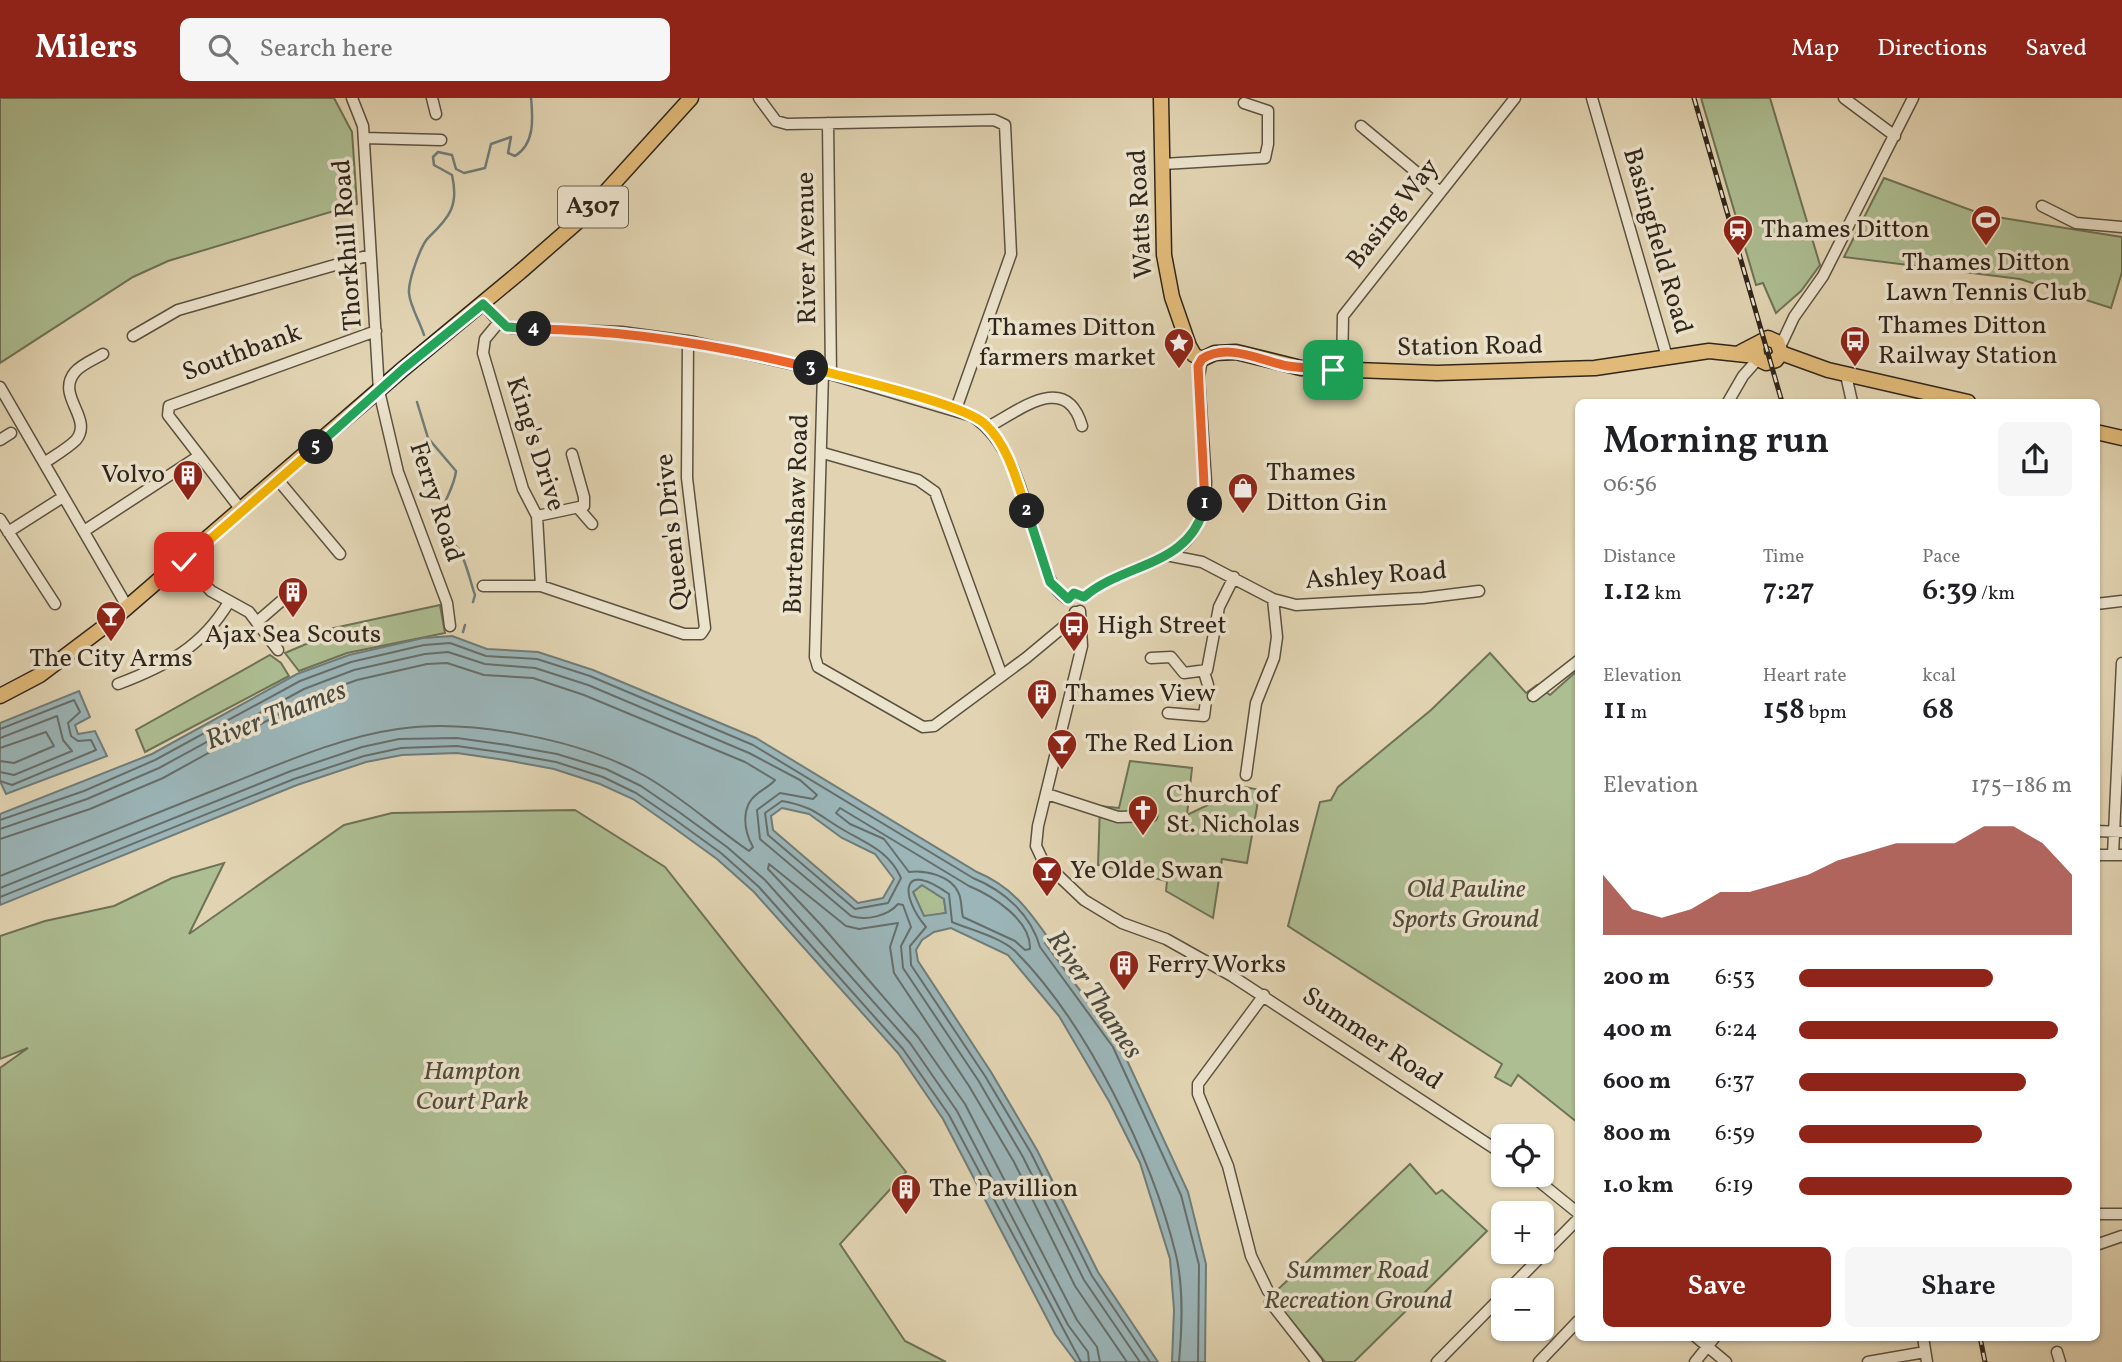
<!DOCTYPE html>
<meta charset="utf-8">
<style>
:root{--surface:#fff;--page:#f6f6f6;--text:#202124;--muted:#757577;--accent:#8f2418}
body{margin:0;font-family:Vollkorn,serif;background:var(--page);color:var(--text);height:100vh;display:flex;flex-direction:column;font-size:26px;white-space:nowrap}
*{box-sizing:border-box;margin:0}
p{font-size:23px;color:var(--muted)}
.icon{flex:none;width:38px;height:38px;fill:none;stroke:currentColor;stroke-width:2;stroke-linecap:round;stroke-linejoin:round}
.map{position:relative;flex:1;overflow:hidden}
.details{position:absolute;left:1575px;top:301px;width:525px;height:942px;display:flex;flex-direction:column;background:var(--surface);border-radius:10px;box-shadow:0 2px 5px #0004}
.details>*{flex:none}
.fabs{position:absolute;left:1491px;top:1026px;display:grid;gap:14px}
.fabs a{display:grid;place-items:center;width:63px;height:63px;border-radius:10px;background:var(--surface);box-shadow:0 2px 5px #0004;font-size:35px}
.pin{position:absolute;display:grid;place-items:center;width:60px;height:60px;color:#fff;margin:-30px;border-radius:14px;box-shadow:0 4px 10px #0006}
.km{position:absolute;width:35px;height:35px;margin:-18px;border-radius:50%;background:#222;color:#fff;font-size:19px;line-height:35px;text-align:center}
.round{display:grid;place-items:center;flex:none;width:74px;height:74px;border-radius:10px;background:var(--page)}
.summary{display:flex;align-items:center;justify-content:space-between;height:119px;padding:0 28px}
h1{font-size:38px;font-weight:600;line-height:52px}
.metrics{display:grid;grid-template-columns:repeat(3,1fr);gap:10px;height:119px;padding:7px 28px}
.metrics div{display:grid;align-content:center}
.metrics b{font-size:30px;font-weight:600}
.metrics small{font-size:19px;font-weight:400}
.metrics p{font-size:19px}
.chart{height:196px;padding:14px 28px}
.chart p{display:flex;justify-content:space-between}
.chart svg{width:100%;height:126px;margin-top:7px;fill:var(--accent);opacity:.7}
.action{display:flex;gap:14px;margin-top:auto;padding:14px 28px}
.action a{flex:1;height:80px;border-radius:10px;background:var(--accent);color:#fff;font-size:28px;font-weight:600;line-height:80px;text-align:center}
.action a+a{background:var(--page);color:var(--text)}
ul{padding:0 28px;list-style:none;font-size:23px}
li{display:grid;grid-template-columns:112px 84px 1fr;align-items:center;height:52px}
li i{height:18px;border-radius:9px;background:var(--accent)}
header{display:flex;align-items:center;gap:42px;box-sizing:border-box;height:98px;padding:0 35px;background:var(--accent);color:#fff}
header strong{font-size:33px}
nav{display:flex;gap:38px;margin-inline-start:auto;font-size:24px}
.search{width:490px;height:63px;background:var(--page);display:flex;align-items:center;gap:18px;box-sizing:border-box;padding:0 24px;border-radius:10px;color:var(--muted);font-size:26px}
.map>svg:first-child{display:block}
.green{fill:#adbe92;stroke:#6e7256;stroke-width:2}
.water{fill:#9bb5b8;stroke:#707c79;stroke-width:2;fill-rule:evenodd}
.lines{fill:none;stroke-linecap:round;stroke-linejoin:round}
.shore{stroke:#666e6a;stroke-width:2}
.stream{stroke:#707c79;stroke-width:2.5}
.minor-casing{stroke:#5c5241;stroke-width:13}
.major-casing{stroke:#30261b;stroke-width:17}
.minor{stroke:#ece3cd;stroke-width:10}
.major{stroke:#e1ba79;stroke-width:14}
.rail-casing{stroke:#30261b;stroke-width:5}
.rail{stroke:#ece3cd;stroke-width:2.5;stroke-dasharray:8;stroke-linecap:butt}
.split-1-casing{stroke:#fff;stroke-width:14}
.split-2-casing{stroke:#fff;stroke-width:14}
.split-3-casing{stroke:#fff;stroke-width:14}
.split-4-casing{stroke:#fff;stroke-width:14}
.split-5-casing{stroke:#fff;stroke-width:14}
.split-6-casing{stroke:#fff;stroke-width:14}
.split-1{stroke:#f0652b;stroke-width:9}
.split-2{stroke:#22a559;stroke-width:9}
.split-3{stroke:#f5b400;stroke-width:9}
.split-4{stroke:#f0652b;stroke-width:9}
.split-5{stroke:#22a559;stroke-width:9}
.split-6{stroke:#f5b400;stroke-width:9}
.labels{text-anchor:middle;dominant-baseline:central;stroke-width:7;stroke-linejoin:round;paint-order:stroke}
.shield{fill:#ece3cd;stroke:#685f50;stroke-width:2}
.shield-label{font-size:24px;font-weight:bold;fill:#30261b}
.street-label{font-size:26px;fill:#30261b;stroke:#ece3cd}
.poi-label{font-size:26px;fill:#30261b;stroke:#ece3cd;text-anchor:start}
.park-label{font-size:26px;font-style:italic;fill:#4f4c39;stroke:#ece3cd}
.water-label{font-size:28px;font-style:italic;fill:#4b4a42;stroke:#ece3cd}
</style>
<header>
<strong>Milers</strong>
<div class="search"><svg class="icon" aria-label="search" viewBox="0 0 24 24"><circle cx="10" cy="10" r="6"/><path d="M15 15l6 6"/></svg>Search here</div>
<nav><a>Map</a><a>Directions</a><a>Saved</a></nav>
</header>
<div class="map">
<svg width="2122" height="1264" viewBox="0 0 2122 1264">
<rect width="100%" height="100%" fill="#e2d4b2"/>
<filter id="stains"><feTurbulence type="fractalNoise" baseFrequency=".00286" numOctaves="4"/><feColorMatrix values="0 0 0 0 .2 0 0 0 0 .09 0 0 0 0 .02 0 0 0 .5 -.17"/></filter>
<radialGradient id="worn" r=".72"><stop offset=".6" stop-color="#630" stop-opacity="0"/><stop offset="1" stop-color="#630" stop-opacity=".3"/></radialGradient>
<path class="green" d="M0,0H334L352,34L357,106L168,163L133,179L0,265Z
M1701,0H1770L1820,167L1801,193L1776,215L1763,185L1756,187Z
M1884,80L1984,117L2122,139V174L2111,210L2020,181L1844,159Z
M440,507L445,535L347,555L299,573L285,555L330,536L329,531Z
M1490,555L1526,595L1537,587L1550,597L1578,572V1025L1518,977L1511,988L1495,979L1502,966L1288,828L1320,704L1331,702L1338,689L1431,612Z
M270,557L281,565L289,578L145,654L136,632Z
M1130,663L1192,670L1187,717L1245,689L1260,692L1247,765L1222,761L1213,820L1166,793L1167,783L1098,767L1100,708L1119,710Z
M575,712L665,769L906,1074L840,1146L905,1243L946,1264H0V970L28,950L0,961V838L45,823L114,808L172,780L224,765L189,836L344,727L392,715Z
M922,787L944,801L946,815L924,819L913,794Z
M1410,1066L1436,1096L1442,1092L1487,1133L1354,1264H1325L1271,1198Z"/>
<path class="water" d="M452,538L487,551L538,554L593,572L756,640L977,774C1011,788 1028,811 1049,841L1045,845L1119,945L1188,1094L1206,1166L1205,1264H1172L1174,1212L1170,1161L1140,1065L1110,1005L1059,918L1008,857L951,830L934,834L922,842L916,852L918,863L991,974L1037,1052L1098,1174L1158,1264H1076L1055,1236L943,1021L898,955L754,794L717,761L670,727L633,701L600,686L554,671L505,662L457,655L402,657L366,664L297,687L0,807V716L152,656L297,576L349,557L423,540ZM782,710L809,716L842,740L875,756L894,781L883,800L858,805L773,732L771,718ZM922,787L944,801L946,815L924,818L913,794Z
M79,593L90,619L75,627L78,636L95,633L107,658L6,696L0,683V625Z"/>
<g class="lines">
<path class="shore" d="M0,631L74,602L80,614L68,625L71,638L78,643L91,642L96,652L12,687L0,683
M0,640L57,618L63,642L72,653L14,677L0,674
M0,650L46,634L54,648L14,665L0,663
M782,703C816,709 820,719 847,734C870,747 890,755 901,780L888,805L855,811L768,737L765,715Z
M840,710L969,788C993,798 1031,822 1030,851L1025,852L1015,843L963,819C961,812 962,803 959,796C952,777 924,772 909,774L884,741L850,726L836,715Z
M0,722L84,693L155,662L300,583L351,564L424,547L450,545L486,558L537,561L590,578L753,647L973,780C1005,793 1031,817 1040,849L1113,949L1181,1097L1199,1167L1198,1264
M0,731L87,701L159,670L304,591L354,572L425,556L448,554L485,566L535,570L588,587L749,655L800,682L817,697L813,701L780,695L757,712L760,741L851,818C866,823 888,818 898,806L903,807L911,829L901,848L903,870L978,982L1023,1059L1084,1182L1140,1264
M0,741L90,711L163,680L308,600L357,582L427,566L447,565L484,577L533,580L584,597L745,664L775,682C770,688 763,691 757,696C740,709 744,733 753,749L749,753C714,729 682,699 645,678C582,642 471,620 398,631C341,639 285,664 232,685C154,716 77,747 0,778
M0,790L291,673L362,649L399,641L457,640L507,647L557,656L606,671L641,688L679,714L727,749L765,782L910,945L957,1013L1068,1227L1088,1254L1089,1264
M0,799L294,681L364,658L401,650L457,648L506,655L556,664L603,679L636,695L674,721L721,755L759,789L903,951L949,1017L1081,1264
M1100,1264L1097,1249L1077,1222L965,1006L918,939L822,828L768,771L769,766L846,828L859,831L898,825L890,849L894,875L969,988L1014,1064L1075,1188L1127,1264
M1150,1264L1092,1178L1031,1055L985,978L911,867L910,848L926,829C899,797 901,761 949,796L952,824C971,832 1000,839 1015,853C1087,925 1152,1059 1176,1157C1184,1191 1182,1230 1179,1264"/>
<path class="stream" d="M424,237C420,224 410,208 409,195C408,183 421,146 429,139C450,119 459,107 452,77L434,67L433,59L438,54L452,57L456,71L464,75L485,70L491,46L511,39L508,55L515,58C535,46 533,20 531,0
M417,304L428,340L456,373C454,392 441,405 439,425C438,439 450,441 458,450C466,462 470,483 475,497L473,504
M463,534L465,527"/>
<g class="minor-casing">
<path id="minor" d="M352,0L363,28L379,293L398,374L447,505L450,528
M432,0L436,16
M759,0L776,23L787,26L994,22L1005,27L1011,156L956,311
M1592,0L1667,259
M1844,0L1895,38
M828,25L831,276
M1361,28L1439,93
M364,40L441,42
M1163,66L1265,60L1268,46V13L1244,5
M2042,108L2076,125L2122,129
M483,206L499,224L512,230L622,234L694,244L813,271L972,318C1014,345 1025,406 1039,451C1046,472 1049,488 1067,501
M499,224L485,241L483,255L523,391L537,418L541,488
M133,238L178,212L370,157
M1780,249L1794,219L1823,178L1913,0
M1342,273L1343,218L1515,0
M823,274L815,559L818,569L923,629L934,628L1026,560L1074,520L1075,514
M1846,277L1852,304
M0,289L128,510
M1728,304L1743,278L1758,261
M988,329C1020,312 1066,273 1082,328
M0,342L11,335
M823,355L918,382L935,394L1002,578
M44,365C54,358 67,351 76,342C94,320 55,298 75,274C82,266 95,261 103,256
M278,382L340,456
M579,411L592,426
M242,413L168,317L169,308L376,233
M537,418L584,408V399L572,356
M0,421L55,506
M84,433L199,358
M8,434L63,399
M1166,457L1202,464L1273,501L1296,507L1423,500L1479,493
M184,464L211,493L249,514L278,552
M483,488H541L684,536H701L705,530L687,380L688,243
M1084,499C1136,456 1204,474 1206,384L1199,279L1202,261
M2096,506L2122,503
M1080,513L1082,548L1038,728L1036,748L1043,763L1084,802L1122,825L1166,841L1232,878L1503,1056
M257,524L294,492
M1151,560L1171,559L1184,575L1207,572L1219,509L1234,479
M118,586C166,568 202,549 229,504
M1533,598L1578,563
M1168,615L1204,618L1208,587L1204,574
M1246,677L1256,605L1274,560L1277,539L1273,501
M1047,696L1118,719L1152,718
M2096,733L2122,734
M2096,757H2122
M2113,757L2122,565
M1264,897L1198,986V996L1228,1068L1251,1158L1268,1193
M1530,1076L1578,1115
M2096,1116H2122
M2096,1147L2122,1138
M1508,1192L1578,1121
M1270,1204L1317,1264
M1696,1239L1726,1264
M1923,1239L1927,1264
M2057,1254L2060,1264
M1437,1264L1503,1197
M1539,1264L1578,1223
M1695,1264L1715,1239
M1868,1264L1925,1254"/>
</g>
<g class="major-casing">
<path id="major" d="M1161,0L1164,157L1172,199L1189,248L1194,257L1202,261L1215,255L1236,254L1301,270L1437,275L1595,270L1709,253L1756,258
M1741,254L1768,240L1777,244L1781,255L1776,262L1766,265L1758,261L1756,250
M1781,255L1828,272L1968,304
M2096,334L2122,340
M0,598L40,577L109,525L403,271L520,174L583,119L691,0"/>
</g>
<use href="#minor" class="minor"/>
<use href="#major" class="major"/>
<g class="rail-casing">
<path id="rail" d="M1694,0L1782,304
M1980,1239L1985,1264"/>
</g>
<use href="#rail" class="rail"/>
</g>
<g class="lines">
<g class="split-1-casing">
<path id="split-1" d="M1205,406L1198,268L1202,261C1228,244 1261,263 1288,268C1303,270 1318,271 1333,272"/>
</g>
<g class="split-2-casing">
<path id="split-2" d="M1027,413L1050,484L1068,501L1074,495L1084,499C1125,464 1191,469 1205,406"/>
</g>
<g class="split-3-casing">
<path id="split-3" d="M811,270C846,280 962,305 985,326C1008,347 1017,384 1027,413"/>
</g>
<g class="split-4-casing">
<path id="split-4" d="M534,231C629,232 719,247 811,270"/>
</g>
<g class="split-5-casing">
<path id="split-5" d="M316,349L403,271L483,206L507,229L534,231"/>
</g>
<g class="split-6-casing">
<path id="split-6" d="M184,464L316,349"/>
</g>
<use href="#split-1" class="split-1"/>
<use href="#split-2" class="split-2"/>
<use href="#split-3" class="split-3"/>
<use href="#split-4" class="split-4"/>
<use href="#split-5" class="split-5"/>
<use href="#split-6" class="split-6"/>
</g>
<defs>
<g id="stadium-pin" transform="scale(1.575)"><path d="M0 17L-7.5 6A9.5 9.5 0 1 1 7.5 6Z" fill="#8f2418" stroke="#ece3cd"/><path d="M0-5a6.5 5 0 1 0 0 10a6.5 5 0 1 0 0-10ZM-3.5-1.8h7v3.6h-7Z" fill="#fff"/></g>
<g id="station-pin" transform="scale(1.575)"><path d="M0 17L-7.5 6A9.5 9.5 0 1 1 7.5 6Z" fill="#8f2418" stroke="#ece3cd"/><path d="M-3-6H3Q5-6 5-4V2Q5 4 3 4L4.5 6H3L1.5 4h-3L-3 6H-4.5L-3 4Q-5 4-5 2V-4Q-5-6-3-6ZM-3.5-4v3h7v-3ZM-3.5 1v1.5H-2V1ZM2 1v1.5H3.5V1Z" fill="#fff"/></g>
<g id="bus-pin" transform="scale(1.575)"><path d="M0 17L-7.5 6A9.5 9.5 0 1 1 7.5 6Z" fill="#8f2418" stroke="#ece3cd"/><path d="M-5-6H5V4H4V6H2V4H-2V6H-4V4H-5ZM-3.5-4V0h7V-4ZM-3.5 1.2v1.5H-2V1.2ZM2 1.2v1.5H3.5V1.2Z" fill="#fff"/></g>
<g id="sight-pin" transform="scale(1.575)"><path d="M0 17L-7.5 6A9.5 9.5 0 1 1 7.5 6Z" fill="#8f2418" stroke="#ece3cd"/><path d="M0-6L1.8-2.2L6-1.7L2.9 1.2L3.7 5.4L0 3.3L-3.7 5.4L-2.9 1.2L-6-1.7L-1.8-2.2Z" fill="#fff"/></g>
<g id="building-pin" transform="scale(1.575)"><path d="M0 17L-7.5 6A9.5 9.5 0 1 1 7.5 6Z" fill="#8f2418" stroke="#ece3cd"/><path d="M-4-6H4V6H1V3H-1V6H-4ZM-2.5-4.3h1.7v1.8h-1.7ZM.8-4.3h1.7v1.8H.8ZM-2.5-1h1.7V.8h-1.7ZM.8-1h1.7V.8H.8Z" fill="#fff"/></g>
<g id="shop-pin" transform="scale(1.575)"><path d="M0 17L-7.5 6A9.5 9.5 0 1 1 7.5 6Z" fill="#8f2418" stroke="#ece3cd"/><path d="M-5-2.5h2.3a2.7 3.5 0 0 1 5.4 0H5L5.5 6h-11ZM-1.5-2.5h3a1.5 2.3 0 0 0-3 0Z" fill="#fff"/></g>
<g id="bar-pin" transform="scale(1.575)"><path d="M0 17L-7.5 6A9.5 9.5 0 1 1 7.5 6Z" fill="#8f2418" stroke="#ece3cd"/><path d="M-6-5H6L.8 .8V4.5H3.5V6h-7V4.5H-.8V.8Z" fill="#fff"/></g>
<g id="church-pin" transform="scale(1.575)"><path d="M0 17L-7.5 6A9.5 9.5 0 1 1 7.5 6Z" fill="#8f2418" stroke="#ece3cd"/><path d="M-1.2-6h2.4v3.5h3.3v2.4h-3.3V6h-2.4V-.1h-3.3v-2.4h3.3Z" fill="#fff"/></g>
</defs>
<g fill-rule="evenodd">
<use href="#stadium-pin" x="1986" y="122"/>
<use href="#station-pin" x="1738" y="132"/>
<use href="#bus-pin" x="1855" y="243"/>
<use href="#sight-pin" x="1179" y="245"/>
<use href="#building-pin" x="188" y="377"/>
<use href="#shop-pin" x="1243" y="390"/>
<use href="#building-pin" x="293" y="494"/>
<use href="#bar-pin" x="111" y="518"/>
<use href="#bus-pin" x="1074" y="528"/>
<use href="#building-pin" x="1042" y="596"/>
<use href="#bar-pin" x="1062" y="646"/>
<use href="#church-pin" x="1143" y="712"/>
<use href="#bar-pin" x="1047" y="773"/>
<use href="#building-pin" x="1124" y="867"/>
<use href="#building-pin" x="906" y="1091"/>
</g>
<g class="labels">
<rect class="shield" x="558" y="88.5" width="70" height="41" rx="5"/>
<g class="shield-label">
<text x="593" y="109">A307</text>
</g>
<g class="street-label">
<text transform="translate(1141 116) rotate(-93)">Watts Road</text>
<text transform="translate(1393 116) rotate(-52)">Basing Way</text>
<text transform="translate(1657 143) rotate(74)">Basingfield Road</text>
<text transform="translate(348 147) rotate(-94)">Thorkhill Road</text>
<text transform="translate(807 150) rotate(-91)">River Avenue</text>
<text transform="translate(1470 249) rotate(-1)">Station Road</text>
<text transform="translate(242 255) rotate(-20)">Southbank</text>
<text transform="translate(535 346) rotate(72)">King's Drive</text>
<text transform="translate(436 404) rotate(72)">Ferry Road</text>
<text transform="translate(797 416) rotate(-88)">Burtenshaw Road</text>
<text transform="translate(673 434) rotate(-96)">Queen's Drive</text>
<text transform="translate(1376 478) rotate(-4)">Ashley Road</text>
<text transform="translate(1372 941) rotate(34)">Summer Road</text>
</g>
<g class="poi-label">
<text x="1761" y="132">Thames Ditton</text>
<text x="1986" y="165" text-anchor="middle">Thames Ditton<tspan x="1986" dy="30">Lawn Tennis Club</tspan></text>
<text x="1878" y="228">Thames Ditton<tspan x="1878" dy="30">Railway Station</tspan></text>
<text x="1156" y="230" text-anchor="end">Thames Ditton<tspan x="1156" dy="30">farmers market</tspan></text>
<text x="1266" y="375">Thames<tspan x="1266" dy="30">Ditton Gin</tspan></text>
<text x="165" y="377" text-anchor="end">Volvo</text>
<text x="1097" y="528">High Street</text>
<text x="293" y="537" text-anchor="middle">Ajax Sea Scouts</text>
<text x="111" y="561" text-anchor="middle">The City Arms</text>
<text x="1065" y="596">Thames View</text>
<text x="1085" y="646">The Red Lion</text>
<text x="1166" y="697">Church of<tspan x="1166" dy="30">St. Nicholas</tspan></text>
<text x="1070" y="773">Ye Olde Swan</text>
<text x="1147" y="867">Ferry Works</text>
<text x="929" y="1091">The Pavillion</text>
</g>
<g class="park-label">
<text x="1466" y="792">Old Pauline<tspan x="1466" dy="30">Sports Ground</tspan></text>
<text x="472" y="974">Hampton<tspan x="472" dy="30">Court Park</tspan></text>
<text x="1358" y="1173">Summer Road<tspan x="1358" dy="30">Recreation Ground</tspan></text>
</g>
<g class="water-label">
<text transform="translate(276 618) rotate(-21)">River Thames</text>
<text transform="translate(1094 897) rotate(56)">River Thames</text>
</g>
</g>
<rect width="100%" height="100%" filter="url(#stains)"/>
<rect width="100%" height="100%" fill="url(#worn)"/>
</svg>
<div class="fabs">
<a><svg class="icon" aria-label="locate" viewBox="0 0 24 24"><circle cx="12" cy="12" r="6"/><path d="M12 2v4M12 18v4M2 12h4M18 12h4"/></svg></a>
<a>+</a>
<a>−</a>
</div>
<div class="pin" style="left:1333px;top:272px;background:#1e9e55"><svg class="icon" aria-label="arrive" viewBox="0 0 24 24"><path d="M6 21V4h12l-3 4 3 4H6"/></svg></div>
<div class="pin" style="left:184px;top:464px;background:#d93025"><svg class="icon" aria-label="check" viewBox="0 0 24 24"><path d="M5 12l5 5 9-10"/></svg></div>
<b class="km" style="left:1205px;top:406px">1</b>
<b class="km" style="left:1027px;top:413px">2</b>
<b class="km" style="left:811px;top:270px">3</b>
<b class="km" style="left:534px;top:231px">4</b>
<b class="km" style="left:316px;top:349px">5</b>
<section class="details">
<div class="summary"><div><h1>Morning run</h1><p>06:56</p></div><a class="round"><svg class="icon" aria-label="share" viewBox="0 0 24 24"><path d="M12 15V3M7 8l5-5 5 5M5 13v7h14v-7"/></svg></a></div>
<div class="metrics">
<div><p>Distance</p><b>1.12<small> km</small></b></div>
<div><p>Time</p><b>7:27</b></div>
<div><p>Pace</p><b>6:39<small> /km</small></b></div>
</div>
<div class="metrics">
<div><p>Elevation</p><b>11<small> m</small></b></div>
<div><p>Heart rate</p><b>158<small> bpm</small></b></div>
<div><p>kcal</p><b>68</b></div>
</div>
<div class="chart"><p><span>Elevation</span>175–186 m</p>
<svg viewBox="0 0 160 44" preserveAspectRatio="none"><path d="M0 44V23L10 35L20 38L30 35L40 29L50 29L60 26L70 23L80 18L90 15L100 12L110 12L120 12L130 6L140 6L150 12L160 23V44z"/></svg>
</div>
<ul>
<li><b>200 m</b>6:53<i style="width:71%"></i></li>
<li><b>400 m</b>6:24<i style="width:95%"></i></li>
<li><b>600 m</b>6:37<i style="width:83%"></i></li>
<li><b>800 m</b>6:59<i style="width:67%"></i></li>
<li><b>1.0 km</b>6:19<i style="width:100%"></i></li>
</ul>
<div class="action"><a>Save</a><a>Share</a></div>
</section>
</div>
